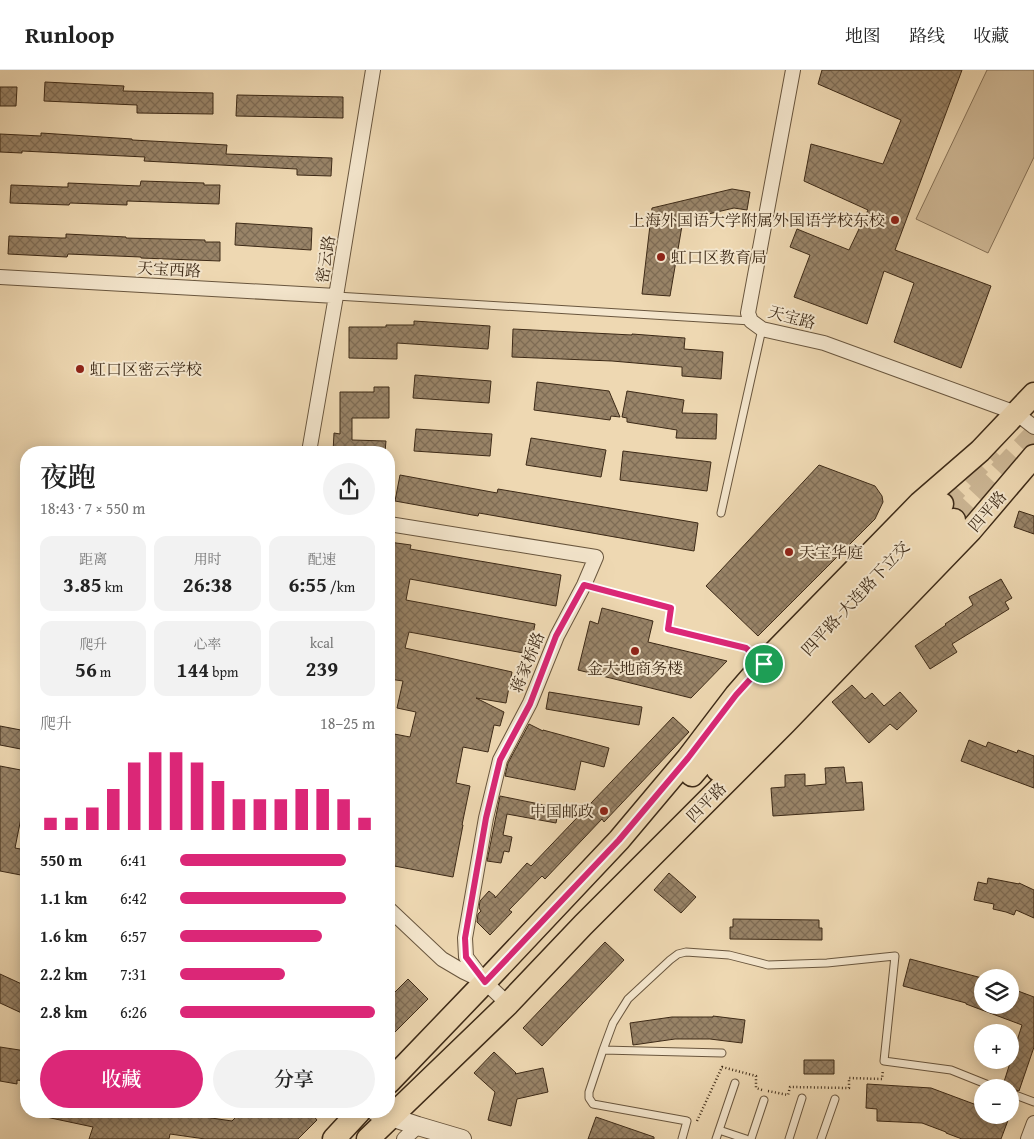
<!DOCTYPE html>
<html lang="zh">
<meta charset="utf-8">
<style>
:root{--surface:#fff;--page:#f2f2f2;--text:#222;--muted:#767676;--line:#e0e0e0;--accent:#db2777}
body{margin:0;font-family:"Gentium Book Plus","Noto Serif SC",serif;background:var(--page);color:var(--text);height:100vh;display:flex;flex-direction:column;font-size:19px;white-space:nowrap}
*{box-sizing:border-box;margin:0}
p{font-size:16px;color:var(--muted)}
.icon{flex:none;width:28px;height:28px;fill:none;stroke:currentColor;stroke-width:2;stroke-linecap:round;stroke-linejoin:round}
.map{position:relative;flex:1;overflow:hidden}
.drawer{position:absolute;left:20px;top:376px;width:375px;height:672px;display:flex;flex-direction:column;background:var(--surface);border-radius:20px;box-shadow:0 2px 12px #0003}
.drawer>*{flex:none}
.controls{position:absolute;left:974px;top:899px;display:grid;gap:10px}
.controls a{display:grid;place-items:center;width:45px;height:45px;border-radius:50%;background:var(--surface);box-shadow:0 2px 12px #0003;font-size:25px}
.pin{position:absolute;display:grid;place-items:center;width:42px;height:42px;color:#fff;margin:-21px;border:2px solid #fff;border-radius:50%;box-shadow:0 1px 5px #0007}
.round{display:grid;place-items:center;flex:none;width:52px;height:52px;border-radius:26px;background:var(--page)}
.overview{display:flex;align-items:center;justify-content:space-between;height:85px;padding:0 20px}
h1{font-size:28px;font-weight:600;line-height:38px}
.stats{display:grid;grid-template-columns:repeat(3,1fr);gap:8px;height:85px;padding:5px 20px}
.stats div{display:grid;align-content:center;border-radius:12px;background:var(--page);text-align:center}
.stats b{font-size:21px;font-weight:600}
.stats small{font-size:14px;font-weight:400}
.stats p{font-size:14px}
.chart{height:140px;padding:10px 20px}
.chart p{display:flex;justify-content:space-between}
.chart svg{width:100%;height:90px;margin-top:5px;stroke:var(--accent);stroke-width:6}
.action{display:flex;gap:10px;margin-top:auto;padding:10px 20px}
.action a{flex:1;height:58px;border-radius:30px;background:var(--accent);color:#fff;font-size:20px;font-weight:600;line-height:58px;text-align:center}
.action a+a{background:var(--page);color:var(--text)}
ul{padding:0 20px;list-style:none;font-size:16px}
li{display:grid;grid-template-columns:80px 60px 1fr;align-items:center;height:38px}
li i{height:12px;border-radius:6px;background:var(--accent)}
header{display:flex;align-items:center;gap:30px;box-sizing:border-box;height:70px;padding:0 25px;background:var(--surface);border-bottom:1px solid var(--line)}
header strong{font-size:24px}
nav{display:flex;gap:28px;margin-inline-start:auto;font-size:18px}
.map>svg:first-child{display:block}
.park{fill:#d0ba98;stroke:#867258}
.building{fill:url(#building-cross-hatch);stroke:#3d2a17}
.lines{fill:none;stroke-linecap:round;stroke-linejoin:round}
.primary-tunnel{stroke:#cbb593;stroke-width:22;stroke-dasharray:22 11;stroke-linecap:butt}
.service-casing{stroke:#69563e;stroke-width:9}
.minor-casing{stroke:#69563e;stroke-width:16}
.tertiary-casing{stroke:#69563e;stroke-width:20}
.primary-casing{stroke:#3d2a17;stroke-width:25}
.path{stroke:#3d2a17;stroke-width:2.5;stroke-dasharray:1 2.5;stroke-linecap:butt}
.service{stroke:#f4e6cd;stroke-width:7}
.minor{stroke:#f4e6cd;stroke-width:14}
.tertiary{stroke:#f4e6cd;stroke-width:18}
.primary{stroke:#eed8b2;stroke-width:22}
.route-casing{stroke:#fff;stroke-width:10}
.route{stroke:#db2777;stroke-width:6}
.poi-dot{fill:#8f2418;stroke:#f4e6cd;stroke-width:2}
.labels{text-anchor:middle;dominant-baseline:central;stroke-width:4;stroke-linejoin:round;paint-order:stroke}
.poi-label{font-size:16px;fill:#3d2a17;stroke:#f4e6cd;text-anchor:start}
.street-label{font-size:16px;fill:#3d2a17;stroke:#f4e6cd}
</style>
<header>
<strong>Runloop</strong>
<nav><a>地图</a><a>路线</a><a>收藏</a></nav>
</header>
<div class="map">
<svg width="1034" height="1069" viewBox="0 0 1034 1069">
<defs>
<pattern id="building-cross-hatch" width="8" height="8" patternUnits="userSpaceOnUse" patternTransform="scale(1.25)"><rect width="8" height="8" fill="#998468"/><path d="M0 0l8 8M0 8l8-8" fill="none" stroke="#7e6c55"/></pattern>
</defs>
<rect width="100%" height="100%" fill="#eed8b2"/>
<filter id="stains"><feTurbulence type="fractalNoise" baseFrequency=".004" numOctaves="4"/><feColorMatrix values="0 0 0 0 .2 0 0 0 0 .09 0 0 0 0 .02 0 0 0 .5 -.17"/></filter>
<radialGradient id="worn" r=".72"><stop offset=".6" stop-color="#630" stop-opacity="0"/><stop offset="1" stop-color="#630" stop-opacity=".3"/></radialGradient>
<path class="park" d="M987,0H1034V87L988,183L916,149Z"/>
<path class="building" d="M822,0H962L895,180L991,216L961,298L894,272L914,213L884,201L867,254L794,227L810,185L790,177L797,159L849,180L868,140L804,111L811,74L883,94L901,50L818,14Z
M45,12L124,16L123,21L213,23V44L137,43V35L44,31Z
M0,17H17L16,36H0Z
M237,25L343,27V48L236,46Z
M41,63L132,69V70L227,75L226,84L332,88L331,106L297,105V99L144,91L145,87L22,81V83L0,82V64L41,66Z
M141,111L204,113V115H220L219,134L127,131V135L70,133L69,135L10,133L11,115L63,117H68V113L140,116Z
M732,119L750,122L747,140L734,138L683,150L670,226L642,224L652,138Z
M236,153L312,158L311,180L235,175Z
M66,164L126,167V168L205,170V172H220V191L141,188V187L68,184L67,187L8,184L9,166L61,168H66Z
M414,251L490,256L488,279L397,273V289L349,288V257H386V255H414Z
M513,259L632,265V264L685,268L684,279L723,282L721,309L682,306V297L612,291L512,287Z
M415,305L491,311L489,333L413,328Z
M537,312L609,321L620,347L611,346L610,350L534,340Z
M374,317H389V348H352V370L386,371L385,382H333L334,363L340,364V322H374Z
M627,321L684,330L682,343L717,344L716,369L676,368L677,360L627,352V348L622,347Z
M416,359L492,364L490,386L414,381Z
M531,368L606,380L601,407L526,395Z
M623,381L711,392L707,421L620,410Z
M819,395L875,416L882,426L883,432L875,449L758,566L706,516Z
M400,405L497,423L498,419L698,453L694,481L479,443L478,446L395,431Z
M1019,441L1034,446V464L1014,457Z
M389,472L411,475L410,479L561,505L556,536L410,509L406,530L535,554L529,584L409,562L405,578L512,602L506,633L476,628L504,642L500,656L494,655L488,682L463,677L456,713L470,716L462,755H463L453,807L389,795V663L410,667L416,642L397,638L403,611L389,609Z
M1001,509L1012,528L1005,532L1009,539L952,574L957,582L930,599L915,576L946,555L945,554L973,535L969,527Z
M602,538L653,551L648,572L727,591L691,628L578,600L590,551L598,554Z
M852,615L865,629L872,623L884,636L900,622L917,641L897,660L890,654L869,673L832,632Z
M549,622L642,637L639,655L546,639Z
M673,647L689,662L604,752L602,749L545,809L542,806L509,840L512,842L490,865L477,852L478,844L481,841L479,838L480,831L489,821L495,826V828L527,793L531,796Z
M529,654L543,661V660L609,678L604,697L581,691L575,720L505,706L508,693Z
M0,656L26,661V680L0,675Z
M969,670L986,677L988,672L1017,683L1018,680L1034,686V718L961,691Z
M0,696L26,701V723L15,778L26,780V806L0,801Z
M844,697L846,713L862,712L864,740L773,746L771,718L785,717V705L805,704V716L826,714L825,698Z
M500,726L559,738L556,753L507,744L503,765L512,767L509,782L504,781L501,793L487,791Z
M669,803L696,827L681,843L654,820Z
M988,808L1019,814V813L1034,820V848L1016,840L1014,845L1006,842L993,839L994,834L974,830L978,812L987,814Z
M733,849L819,850V858H822V870L730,869V857H733Z
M605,872L624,890L542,976L523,958Z
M910,889L982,908V935H1010V918L1034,927V977L1019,1021L1003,1015L1022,955L966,934V933L903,916Z
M0,904L26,916V945L0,933Z
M408,909L428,929L389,968V928Z
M713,946L745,950L742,973L710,969H675L633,975L630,953L672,947H713Z
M0,977L26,981L24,1011L17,1010V1014L0,1011Z
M494,982L516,1003L515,1004L543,998L548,1022L517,1029L511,1056L488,1050L495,1022L474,1003Z
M804,990H834V1004H804Z
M867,1014L931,1018L982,1037V1045H1010L1001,1069H962L946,1063V1062L922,1053L877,1051V1039L866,1038Z
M47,1042H170L232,1051L241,1042H310L317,1050L298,1069H205L170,1064L169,1069H89L93,1057L46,1047Z
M596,1047L654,1067V1069H588Z"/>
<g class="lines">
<path class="primary-tunnel" d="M942,434L994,380
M954,450L1034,365"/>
<g class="service-casing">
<path id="service" d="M336,226L751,251
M721,443L762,259
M603,980L613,953L628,929L670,890L678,884L686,882L729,885L768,895L827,893L895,886L884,991L951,1000L996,1018
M1010,1023L1034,1032
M719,1060L746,1069
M682,1069L687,1051L593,1034L589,1028V1022L603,980L722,983
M716,1069L735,1013
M751,1069L764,1030
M789,1069L802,1028
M821,1069L835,1029"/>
</g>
<g class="minor-casing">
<path id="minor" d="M793,0L748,243L751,251L762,259L824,273L1016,343L1034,357
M0,207L336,226
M309,382L336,226L373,0
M389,454L596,487L584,515L557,566L530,633L500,690L486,748L465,868L466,887L485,912
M389,839L442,889L464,902L485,912L508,934
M404,1069L418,1056
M1028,1069L1034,1053"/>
</g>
<g class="tertiary-casing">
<path id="tertiary" d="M376,1042L418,1056L462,1069"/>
</g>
<g class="primary-casing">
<path id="primary" d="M718,700L822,587L865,544L954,450
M692,705L729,662L942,434
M389,1012L485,912L619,770L688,688L736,625L763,594L920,433L980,381L1034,324
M334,1069L359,1042
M368,1069L508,934L583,855L785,653L971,460L1034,386"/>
</g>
<path class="path" d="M597,519L671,537L668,559L746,578L750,582
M768,1021L788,1025L790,1017L849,1018V1008L882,1009L883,1000
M697,1051L722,997L756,1006V1018L762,1020"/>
<use href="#service" class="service"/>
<use href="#minor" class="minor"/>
<use href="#tertiary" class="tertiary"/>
<use href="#primary" class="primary"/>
</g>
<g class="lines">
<g class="route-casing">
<path id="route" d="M584,515L671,538L668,559L746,578L764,594L736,625L688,688L619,770L485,912L466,887L465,868L486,748L500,690L530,634L556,566Z"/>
</g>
<use href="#route" class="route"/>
</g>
<g class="poi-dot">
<circle cx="895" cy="150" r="5"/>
<circle cx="661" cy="187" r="5"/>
<circle cx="80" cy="299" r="5"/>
<circle cx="789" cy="482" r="5"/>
<circle cx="635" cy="581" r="5"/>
<circle cx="604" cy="741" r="5"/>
</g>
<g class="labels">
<g class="poi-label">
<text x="885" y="150" text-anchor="end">上海外国语大学附属外国语学校东校</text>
<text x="671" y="187">虹口区教育局</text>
<text x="90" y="299">虹口区密云学校</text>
<text x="799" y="482">天宝华庭</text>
<text x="635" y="598" text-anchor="middle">金大地商务楼</text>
<text x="594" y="741" text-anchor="end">中国邮政</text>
</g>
<g class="street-label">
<text transform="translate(325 189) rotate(-81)">密云路</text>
<text transform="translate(169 199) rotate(3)">天宝西路</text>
<text transform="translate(792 247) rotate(15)">天宝路</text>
<text transform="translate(987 441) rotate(-49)">四平路</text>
<text transform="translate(855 528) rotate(-47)">四平路-大连路下立交</text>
<text transform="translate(527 592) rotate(-68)">蒋家桥路</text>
<text transform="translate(706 732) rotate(-45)">四平路</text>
</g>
</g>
<rect width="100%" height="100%" filter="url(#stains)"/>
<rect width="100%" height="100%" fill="url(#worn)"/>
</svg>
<div class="controls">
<a><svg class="icon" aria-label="layers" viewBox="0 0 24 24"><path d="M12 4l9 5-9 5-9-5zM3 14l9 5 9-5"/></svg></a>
<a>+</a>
<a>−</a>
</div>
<div class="pin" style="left:764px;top:594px;background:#1e9e55"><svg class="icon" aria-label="arrive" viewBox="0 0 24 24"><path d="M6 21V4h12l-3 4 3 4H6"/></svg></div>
<section class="drawer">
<div class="overview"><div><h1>夜跑</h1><p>18:43 · 7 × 550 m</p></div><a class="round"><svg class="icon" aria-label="share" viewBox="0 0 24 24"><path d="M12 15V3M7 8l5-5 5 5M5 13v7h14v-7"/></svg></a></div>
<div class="stats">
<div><p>距离</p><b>3.85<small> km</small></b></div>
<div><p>用时</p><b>26:38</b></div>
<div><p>配速</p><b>6:55<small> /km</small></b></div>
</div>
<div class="stats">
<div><p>爬升</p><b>56<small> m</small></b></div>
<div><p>心率</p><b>144<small> bpm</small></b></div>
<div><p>kcal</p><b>239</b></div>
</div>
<div class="chart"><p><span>爬升</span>18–25 m</p>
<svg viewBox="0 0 160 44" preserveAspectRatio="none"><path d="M5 44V38M15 44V38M25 44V33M35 44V24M45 44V11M55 44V6M65 44V6M75 44V11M85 44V20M95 44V29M105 44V29M115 44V29M125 44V24M135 44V24M145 44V29M155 44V38"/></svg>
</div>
<ul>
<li><b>550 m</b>6:41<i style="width:85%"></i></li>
<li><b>1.1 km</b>6:42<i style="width:85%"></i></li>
<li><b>1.6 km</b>6:57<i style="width:73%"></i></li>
<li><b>2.2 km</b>7:31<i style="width:54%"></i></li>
<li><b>2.8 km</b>6:26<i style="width:100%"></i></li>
</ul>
<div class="action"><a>收藏</a><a>分享</a></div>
</section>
</div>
